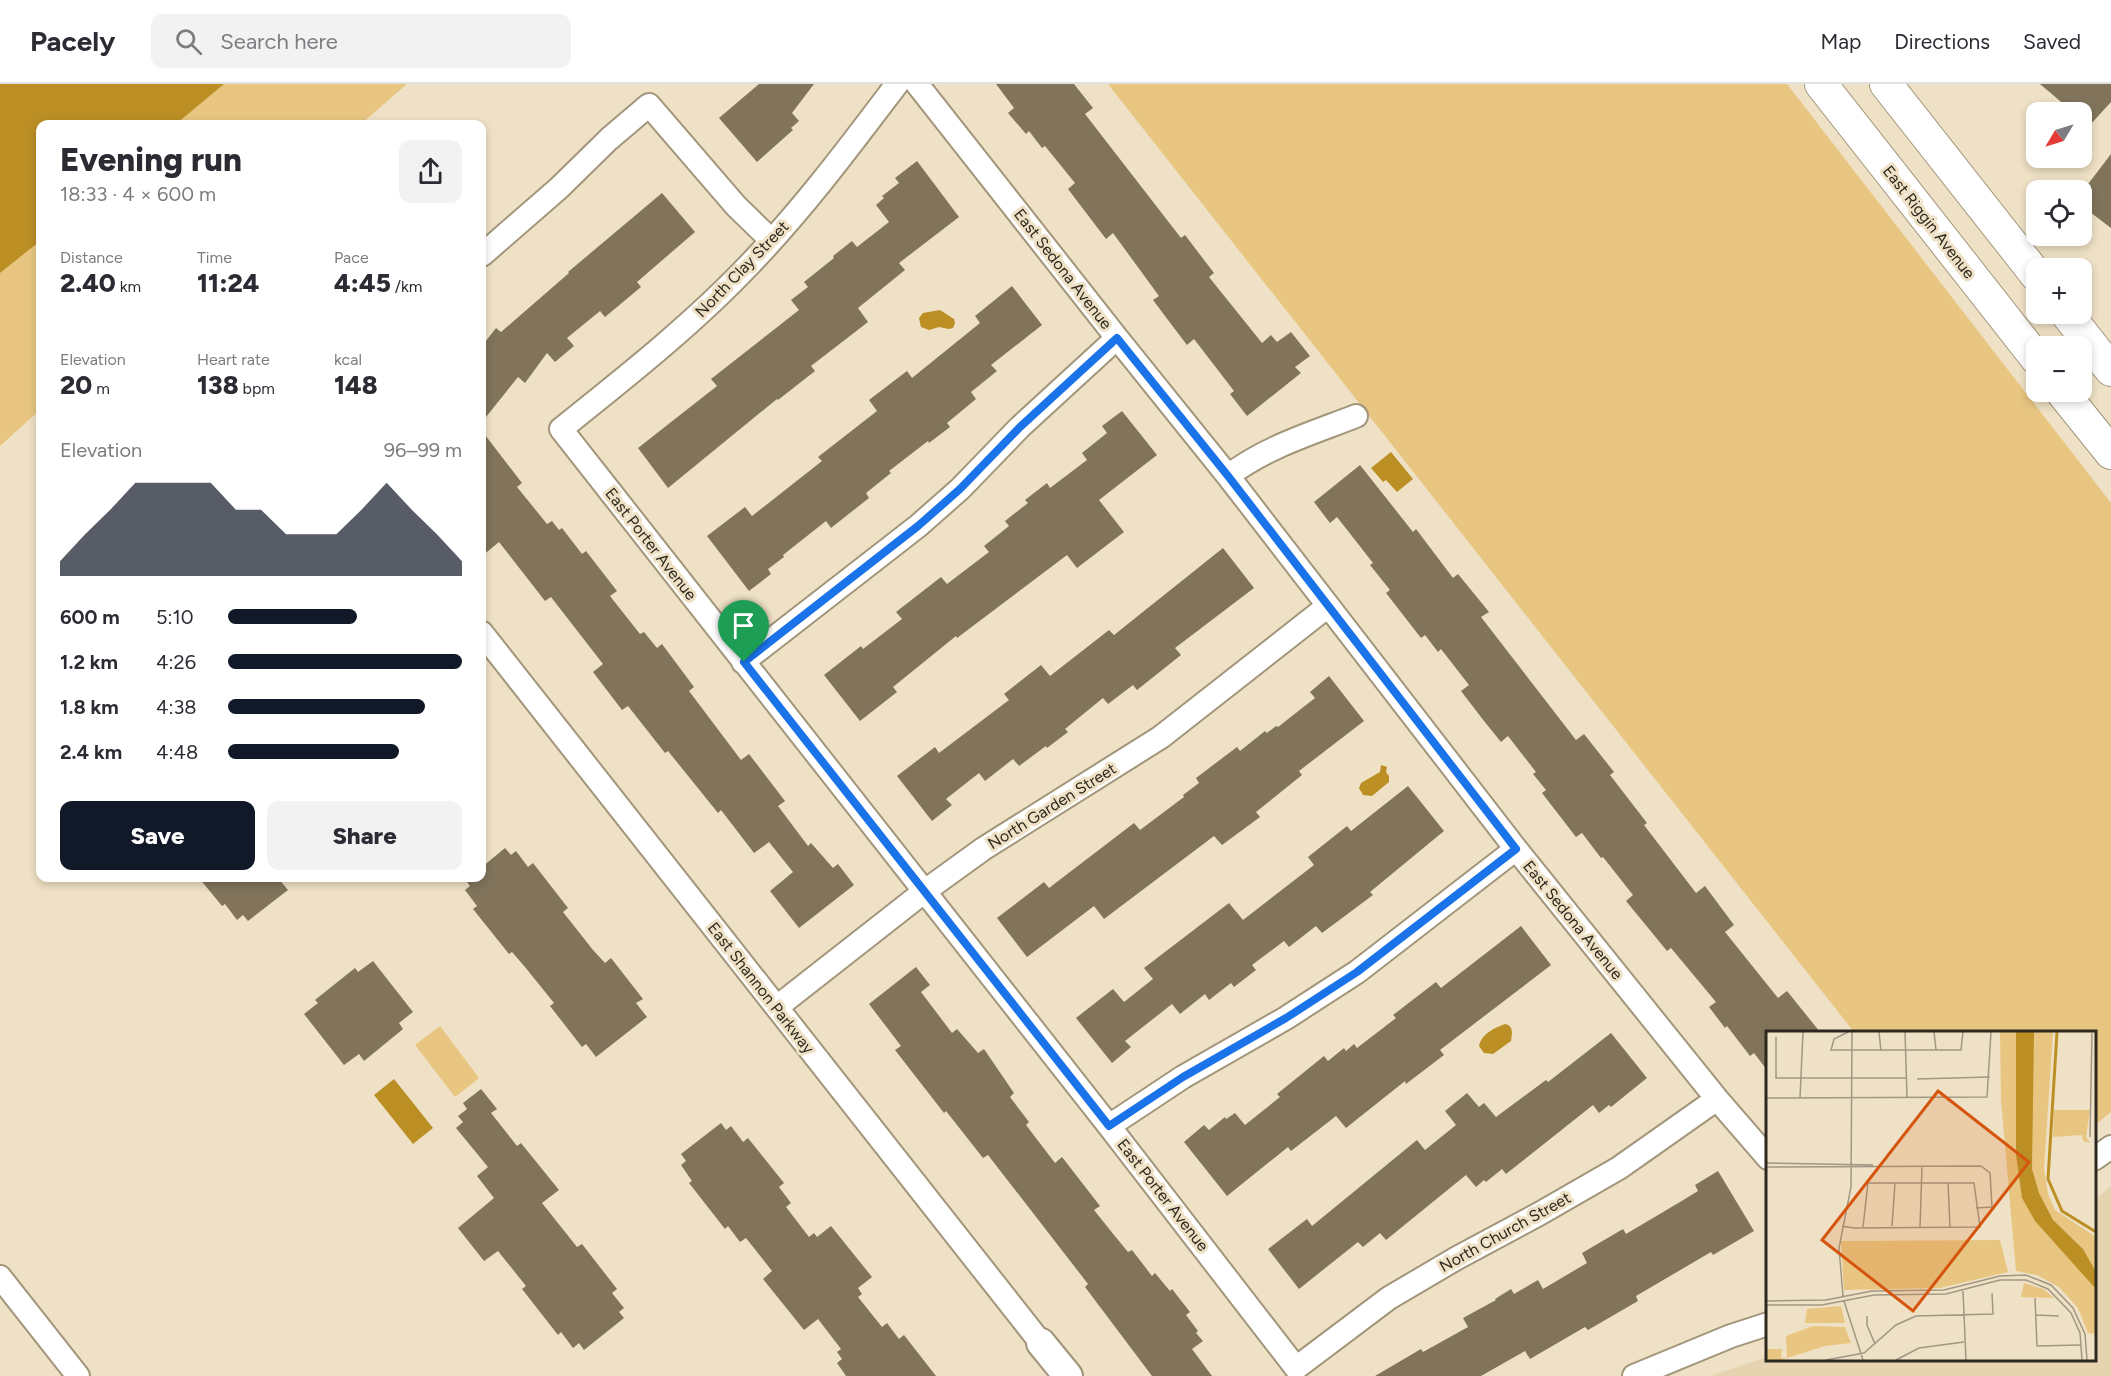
<!DOCTYPE html>
<meta charset="utf-8">
<style>
:root{--surface:#fff;--page:#f2f2f3;--text:#2b2b33;--muted:#7c7c81;--line:#e1e1e2;--accent:#111827}
body{margin:0;font-family:Figtree,sans-serif;background:var(--page);color:var(--text);height:100vh;display:flex;flex-direction:column;font-size:22px;white-space:nowrap}
*{box-sizing:border-box;margin:0}
p{font-size:20px;color:var(--muted)}
.icon{flex:none;width:33px;height:33px;fill:none;stroke:currentColor;stroke-width:2;stroke-linecap:round;stroke-linejoin:round}
.map{position:relative;flex:1;overflow:hidden}
.sheet{position:absolute;left:36px;top:36px;width:450px;height:762px;display:flex;flex-direction:column;background:var(--surface);border-radius:12px;box-shadow:0 3px 9px #0003}
.sheet>*{flex:none}
.needle{width:39px;rotate:232deg}
.fabs{position:absolute;left:2026px;top:18px;display:grid;gap:12px}
.fabs a{display:grid;place-items:center;width:66px;height:66px;border-radius:12px;background:var(--surface);box-shadow:0 3px 9px #0003;font-size:30px}
.pin{position:absolute;display:grid;place-items:center;width:51px;height:51px;color:#fff;margin:-62px -26px;border-radius:50% 50% 50% 0;rotate:-45deg;box-shadow:0 0 6px #0007}
.pin .icon{rotate:45deg}
.round{display:grid;place-items:center;flex:none;width:63px;height:63px;border-radius:12px;background:var(--page)}
.head{display:flex;align-items:center;justify-content:space-between;height:102px;padding:0 24px}
h1{font-size:33px;font-weight:800;line-height:45px}
.figures{display:grid;grid-template-columns:repeat(3,1fr);gap:9px;height:102px;padding:6px 24px}
.figures div{display:grid;align-content:center}
.figures b{font-size:26px;font-weight:800}
.figures small{font-size:16px;font-weight:400}
.figures p{font-size:16px}
.chart{height:168px;padding:12px 24px}
.chart p{display:flex;justify-content:space-between}
.chart svg{width:100%;height:108px;margin-top:6px;fill:var(--accent);opacity:.7}
.action{display:flex;gap:12px;margin-top:auto;padding:12px 24px}
.action a{flex:1;height:69px;border-radius:12px;background:var(--accent);color:#fff;font-size:24px;font-weight:800;line-height:69px;text-align:center}
.action a+a{background:var(--page);color:var(--text)}
ul{padding:0 24px;list-style:none;font-size:20px}
li{display:grid;grid-template-columns:96px 72px 1fr;align-items:center;height:45px}
li i{height:15px;border-radius:8px;background:var(--accent)}
header{display:flex;align-items:center;gap:36px;box-sizing:border-box;height:84px;padding:0 30px;background:var(--surface);border-bottom:2px solid var(--line)}
header strong{font-size:28px}
nav{display:flex;gap:33px;margin-inline-start:auto;font-size:21px}
.search{width:420px;height:54px;background:var(--page);display:flex;align-items:center;gap:15px;box-sizing:border-box;padding:0 21px;border-radius:12px;color:var(--muted);font-size:22px}
.map>svg:first-child{display:block}
.built{fill:#e6d4b1}
.green{fill:#e8c681}
.water{fill:#bb8f24}
.building{fill:#81745b}
.lines{fill:none;stroke-linecap:round;stroke-linejoin:round}
.minor-casing{stroke:#a2957a;stroke-width:26}
.tertiary-casing{stroke:#a2957a;stroke-width:32}
.secondary-casing{stroke:#a2957a;stroke-width:34}
.minor{stroke:#fff;stroke-width:22}
.tertiary{stroke:#fff;stroke-width:28}
.secondary{stroke:#fff;stroke-width:32}
.route-casing{stroke:#fff;stroke-width:12}
.route{stroke:#1a73e8;stroke-width:8}
.labels{text-anchor:middle;dominant-baseline:central;stroke-width:6;stroke-linejoin:round;paint-order:stroke}
.street-label{font-size:16px;fill:#2d281e;stroke:#efe1c5}
.inset-river{fill:none;stroke:#bb8f24;stroke-width:3}
.inset-road{fill:none;stroke:#a19782;stroke-width:1.5}
.view{fill:#d5540e;fill-opacity:0.15;stroke:#d5540e;stroke-width:3}
.inset-edge{fill:none;stroke:#2d281e;stroke-width:3}
</style>
<header>
<strong>Pacely</strong>
<div class="search"><svg class="icon" aria-label="search" viewBox="0 0 24 24"><circle cx="10" cy="10" r="6"/><path d="M15 15l6 6"/></svg>Search here</div>
<nav><a>Map</a><a>Directions</a><a>Saved</a></nav>
</header>
<div class="map">
<svg width="2111" height="1292" viewBox="0 0 2111 1292">
<rect width="100%" height="100%" fill="#efe1c5"/>
<path class="built" d="M2111,1102V1292H1710L1767,1273L1768,1276H2094L2095,1115Z"/>
<path class="green" d="M0,0H407L361,40H40V326L0,362Z
M1108,0H1787L2111,419V1028L2095,1041L2094,948H1854Z
M440,942L479,994L455,1013L415,961Z"/>
<path class="water" d="M0,0H224L176,40H40V157L0,189Z
M940,226L954,235L955,239L953,244L949,245L939,243L929,246L921,243L919,234L923,229Z
M1391,368L1413,395L1397,408L1386,396L1383,398L1371,384Z
M1381,681L1387,683L1386,688L1389,692V698L1372,712L1363,711L1359,704L1361,699L1380,688Z
M1505,940C1514,942 1512,950 1511,957L1493,970L1484,969L1479,962C1482,949 1495,944 1505,940Z
M394,995L433,1044L413,1060L374,1011Z"/>
<path class="building" d="M759,0H814L792,29L799,37L791,44L793,46L757,78L719,34Z
M996,0H1074L1093,24L1085,30L1181,154L1185,151L1214,189L1209,193L1262,259L1271,251L1277,258L1291,248L1310,272L1295,283L1301,289L1247,332L1230,310L1234,307L1194,255L1187,261L1171,240L1153,216L1159,212L1113,149L1106,155L1068,105L1075,99L1045,62L1042,64L1029,47L1026,50L1008,29L1014,24Z
M2040,0H2111V18L2089,42L2082,36V28H2073Z
M2111,70V144L2082,122V108Z
M917,77L959,133L899,179L905,186L858,224L868,238L811,282L815,287L778,316L777,315L668,404L638,364L717,302L711,295L799,226L791,216L808,203L804,198L834,174L833,172L852,157L857,163L889,138L876,121L884,114L882,112L899,99L895,94Z
M662,109L695,148L637,198L641,203L605,233L600,227L567,254L574,262L555,278L547,269L525,299L518,293L482,338V262L496,244L501,248L569,189L568,188Z
M1012,202L1042,241L991,281L997,287L971,308L976,315L947,339L950,343L929,359L928,357L889,387L891,389L866,409L869,414L831,444L826,437L783,471L784,473L768,485L771,490L749,507L707,452L745,423L752,432L822,377L818,373L877,327L869,316L907,287L912,294L980,239L975,232Z
M1122,327L1157,371L1099,416L1124,448L1077,484L1067,471L957,554L956,552L893,603L897,608L860,637L824,591L861,562L863,565L902,535L896,528L941,493L947,500L989,468L984,462L1009,442L1005,437L1028,419L1025,416L1047,399L1050,404L1087,376L1082,369L1107,349L1102,342Z
M482,347L522,399L517,403L547,440L552,437L559,446L562,444L582,470L586,467L617,507L610,512L640,550L644,548L657,564L662,560L694,603L689,607L741,676L749,670L785,717L778,722L808,762L811,759L833,784L838,780L854,801L799,844L770,807L793,788L769,758L754,769L721,726L718,729L668,667L665,669L628,622L622,626L593,588L603,580L551,513L545,517L499,458L482,472Z
M1360,381L1413,448L1416,445L1453,494L1458,490L1489,528L1481,533L1576,656L1584,650L1614,688L1610,691L1647,739L1644,741L1696,809L1705,802L1734,841L1725,848L1778,914L1787,907L1820,948H1767V986L1754,969L1750,972L1727,942L1725,944L1709,923L1716,918L1671,864L1667,867L1626,817L1633,811L1603,773L1601,774L1582,749L1576,753L1542,709L1546,706L1533,690L1536,688L1508,652L1501,658L1484,637L1461,607L1469,601L1441,565L1438,568L1425,551L1421,554L1386,509L1390,506L1370,481L1373,479L1337,433L1330,439L1314,418Z
M1223,464L1254,504L1175,564L1181,571L1137,606L1133,601L1108,620L1103,614L1065,645L1068,648L1047,664L1046,662L1019,682L1013,675L985,697L979,689L946,715L952,721L932,737L897,692L935,663L939,669L1009,616L1004,610L1041,581L1050,592L1109,546L1114,551Z
M1329,592L1364,637L1299,687L1302,691L1256,728L1260,733L1222,761L1214,752L1104,835L1094,822L1027,873L997,834L1044,798L1049,804L1134,739L1140,746L1184,713L1183,711L1199,699L1196,694L1237,663L1240,667L1265,647L1267,649L1276,642L1278,643L1315,614L1310,608Z
M1408,702L1444,747L1370,808L1373,811L1322,849L1316,842L1289,863L1284,857L1252,881L1256,886L1234,903L1231,899L1209,916L1205,910L1180,930L1172,920L1125,957L1131,963L1112,979L1076,934L1113,905L1124,918L1153,895L1144,884L1229,819L1243,836L1314,781L1308,773L1347,742L1351,747Z
M505,764L511,771L516,767L528,783L533,779L568,824L563,828L593,866L605,879L611,874L643,915L636,919L647,933L596,973L586,960L582,963L550,922L554,919L525,883L512,868L509,870L473,825L477,822L465,806L470,802L464,794H482V783Z
M199,794H278L288,806L248,837L243,831L237,836L225,820L222,822Z
M1521,842L1551,881L1440,966L1444,971L1406,1000L1405,997L1346,1044L1336,1032L1291,1067L1288,1063L1227,1112L1184,1058L1204,1041L1209,1046L1225,1033L1226,1035L1235,1029L1245,1041L1280,1013L1277,1010L1324,972L1328,977L1344,964L1346,967L1354,960L1357,964L1396,934L1393,931L1436,898L1441,904Z
M373,877L413,928L399,939L403,945L364,977L359,970L344,981L304,930L318,919L315,916L355,884L358,888Z
M916,883L930,901L921,908L952,949L957,945L978,969L984,965L1014,1009L1010,1013L1029,1038L1026,1041L1055,1079L1062,1073L1100,1122L1094,1126L1114,1151L1128,1168L1132,1166L1152,1192L1155,1189L1170,1207L1172,1205L1190,1228L1186,1231L1198,1247L1196,1249L1203,1257L1192,1265L1212,1292H1152L1085,1203L1088,1200L988,1071L983,1074L946,1027L944,1029L895,966L901,962L869,920Z
M1611,949L1647,994L1611,1023L1609,1021L1599,1029L1593,1021L1506,1090L1502,1085L1486,1098L1484,1096L1476,1103L1466,1091L1386,1156L1380,1149L1363,1163L1358,1158L1299,1205L1268,1165L1307,1135L1312,1142L1417,1056L1425,1066L1456,1041L1445,1027L1467,1009L1479,1023L1484,1019L1496,1033L1546,996L1548,998Z
M481,1005L497,1025L491,1029L517,1062L521,1059L559,1106L542,1119L577,1163L582,1160L617,1205L612,1209L624,1224L619,1228L624,1234L584,1266L579,1259L573,1264L561,1248L558,1251L522,1205L526,1202L498,1167L484,1177L458,1144L494,1114L477,1092L488,1083L456,1044L463,1038L458,1032L467,1025L463,1019Z
M721,1039L726,1046L731,1042L743,1058L748,1054L784,1099L779,1103L791,1119L786,1123L809,1153L814,1149L817,1153L831,1142L872,1193L858,1204L862,1210L858,1213L882,1243L887,1239L899,1255L904,1251L936,1292H846L837,1279L842,1275L837,1268L841,1265L818,1235L804,1246L763,1195L772,1187L746,1154L740,1158L728,1142L725,1145L689,1099L692,1097L681,1081L686,1077L681,1070Z
M1718,1087L1754,1147L1713,1171L1711,1168L1636,1212L1638,1217L1588,1246L1585,1243L1530,1275L1525,1267L1481,1292H1375L1421,1265L1423,1268L1468,1243L1463,1234L1496,1216L1495,1215L1511,1205L1514,1210L1538,1196L1543,1205L1587,1179L1582,1169L1623,1145L1626,1150L1680,1118L1698,1107L1695,1101Z"/>
<g class="lines">
<g class="minor-casing">
<path id="minor" d="M897,0C850,62 804,124 750,180C692,241 626,293 561,345L1109,1042L1296,1284L1389,1214L1457,1174L1539,1130L1619,1084L1717,1015
M917,0L1117,254L1228,392L1516,765L1717,1015L1768,1074
M482,171L559,104L609,55L649,21L736,122L771,156
M1228,392C1268,362 1310,350 1356,332
M482,549L1041,1259
M743,578L918,442L960,405L1020,343L1117,254
M777,923L925,807L983,765L1161,653L1328,522
M1109,1042L1183,993L1286,934L1357,888L1516,765
M2094,1075L2111,1063
M0,1193L78,1292
M1634,1292L1731,1252L1768,1240"/>
</g>
<g class="tertiary-casing">
<path id="tertiary" d="M1041,1259L1068,1292"/>
</g>
<g class="secondary-casing">
<path id="secondary" d="M1821,0L2037,275
M1886,0L2037,192
M2067,230L2111,286
M2062,308L2111,369"/>
</g>
<use href="#minor" class="minor"/>
<use href="#tertiary" class="tertiary"/>
<use href="#secondary" class="secondary"/>
</g>
<g class="lines">
<g class="route-casing">
<path id="route" d="M1117,254L1228,392L1516,765L1357,888L1286,934L1183,993L1109,1042L744,578L918,442L960,405L1020,343Z"/>
</g>
<use href="#route" class="route"/>
</g>
<g class="labels">
<g class="street-label">
<text transform="translate(1929 138) rotate(52)">East Riggin Avenue</text>
<text transform="translate(742 185) rotate(-46)">North Clay Street</text>
<text transform="translate(1063 185) rotate(52)">East Sedona Avenue</text>
<text transform="translate(651 460) rotate(52)">East Porter Avenue</text>
<text transform="translate(1052 722) rotate(-32)">North Garden Street</text>
<text transform="translate(1573 836) rotate(51)">East Sedona Avenue</text>
<text transform="translate(761 904) rotate(52)">East Shannon Parkway</text>
<text transform="translate(1163 1111) rotate(52)">East Porter Avenue</text>
<text transform="translate(1505 1148) rotate(-29)">North Church Street</text>
</g>
</g>
<g transform="translate(1766 947)">
<rect width="330" height="330" fill="#efe1c5"/>
<path d="M234,1H287L278,138L282,163L289,179L330,206V303L322,302L312,277L293,256L271,244L250,240L235,69ZM288,79H324L320,106L324,112L317,110L316,104L287,106ZM234,209L242,241L174,257L78,259L75,210ZM258,252L277,258L288,267L255,266ZM75,275L79,292H39L41,278ZM47,295L79,296L85,312L59,315L15,329H0V318H16L15,327H21L20,305Z" fill="#e8c681"/>
<path d="M250,1H268L266,138L273,162L287,189L317,218L330,241V258L269,190L256,167L250,124Z" fill="#bb8f24"/>
<path class="inset-river" d="M291,1L282,148L296,180L330,201"/>
<path class="inset-road" d="M82,1L68,8L65,19H195L197,1M113,1L115,20M139,1L141,66M168,1L170,19M10,6V47H141M151,48L224,46M0,67L221,66L225,1M34,67L37,1M324,106L326,2M0,132L107,134M0,136L215,135L224,142L226,176L210,177M182,152L184,196M76,195L88,197L214,196L208,152H102L97,196M126,195L129,152M154,196L156,135M197,260L200,329M77,265L73,217L85,156L86,1M269,267L271,315L314,314M0,270L60,269L106,260L178,259L234,245L260,244L285,254L307,277L319,303L321,329M78,270L97,329M0,274H56L108,264L180,263L234,249H260L282,258L305,282L314,302L316,329M270,284L293,285M101,285V294L109,313M60,329L98,322L130,294L150,285L227,283L226,262M130,329L153,317L198,311"/>
<path class="view" d="M172,60L263,131L147,280L56,209Z"/>
<rect width="330" height="330" class="inset-edge"/>
</g>
</svg>
<div class="fabs">
<a><svg class="needle" viewBox="-14 -14 28 28"><path d="M0-13l5 13h-10z" fill="#e53935"/><path d="M0 13l5-13h-10z" fill="#7c7c81"/></svg></a>
<a><svg class="icon" aria-label="locate" viewBox="0 0 24 24"><circle cx="12" cy="12" r="6"/><path d="M12 2v4M12 18v4M2 12h4M18 12h4"/></svg></a>
<a>+</a>
<a>−</a>
</div>
<div class="pin" style="left:744px;top:578px;background:#1e9e55"><svg class="icon" aria-label="arrive" viewBox="0 0 24 24"><path d="M6 21V4h12l-3 4 3 4H6"/></svg></div>
<section class="sheet">
<div class="head"><div><h1>Evening run</h1><p>18:33 · 4 × 600 m</p></div><a class="round"><svg class="icon" aria-label="share" viewBox="0 0 24 24"><path d="M12 15V3M7 8l5-5 5 5M5 13v7h14v-7"/></svg></a></div>
<div class="figures">
<div><p>Distance</p><b>2.40<small> km</small></b></div>
<div><p>Time</p><b>11:24</b></div>
<div><p>Pace</p><b>4:45<small> /km</small></b></div>
</div>
<div class="figures">
<div><p>Elevation</p><b>20<small> m</small></b></div>
<div><p>Heart rate</p><b>138<small> bpm</small></b></div>
<div><p>kcal</p><b>148</b></div>
</div>
<div class="chart"><p><span>Elevation</span>96–99 m</p>
<svg viewBox="0 0 160 44" preserveAspectRatio="none"><path d="M0 44V38L10 27L20 17L30 6L40 6L50 6L60 6L70 17L80 17L90 27L100 27L110 27L120 17L130 6L140 17L150 27L160 38V44z"/></svg>
</div>
<ul>
<li><b>600 m</b>5:10<i style="width:55%"></i></li>
<li><b>1.2 km</b>4:26<i style="width:100%"></i></li>
<li><b>1.8 km</b>4:38<i style="width:84%"></i></li>
<li><b>2.4 km</b>4:48<i style="width:73%"></i></li>
</ul>
<div class="action"><a>Save</a><a>Share</a></div>
</section>
</div>
